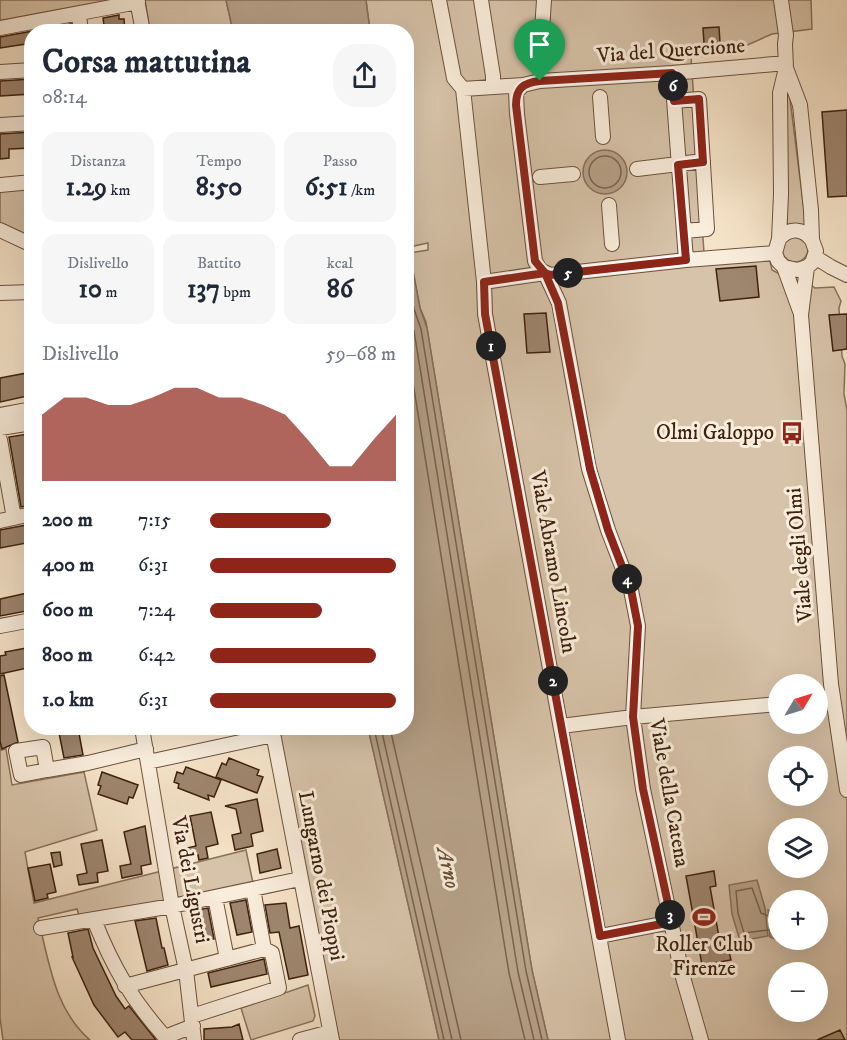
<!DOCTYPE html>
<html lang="it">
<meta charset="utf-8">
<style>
:root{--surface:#fff;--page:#f6f6f7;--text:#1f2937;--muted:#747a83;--accent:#8f2418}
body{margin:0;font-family:"IM FELL DW Pica",serif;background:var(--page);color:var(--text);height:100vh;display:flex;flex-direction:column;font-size:22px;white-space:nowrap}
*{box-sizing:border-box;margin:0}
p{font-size:20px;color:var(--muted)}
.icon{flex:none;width:33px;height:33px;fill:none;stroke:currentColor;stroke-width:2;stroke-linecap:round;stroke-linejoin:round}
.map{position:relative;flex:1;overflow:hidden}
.side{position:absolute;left:24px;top:24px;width:390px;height:711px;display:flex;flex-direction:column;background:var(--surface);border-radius:24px;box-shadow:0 6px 24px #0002}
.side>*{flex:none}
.needle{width:39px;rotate:52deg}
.tools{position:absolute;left:768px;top:674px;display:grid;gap:12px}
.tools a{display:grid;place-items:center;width:60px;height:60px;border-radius:50%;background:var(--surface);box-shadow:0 6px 24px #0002;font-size:30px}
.pin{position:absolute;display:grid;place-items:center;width:51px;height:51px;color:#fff;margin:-62px -26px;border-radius:50% 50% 50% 0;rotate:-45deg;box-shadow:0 0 6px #0007}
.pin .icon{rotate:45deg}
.km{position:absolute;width:30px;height:30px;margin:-15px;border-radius:50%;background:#222;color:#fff;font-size:16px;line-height:30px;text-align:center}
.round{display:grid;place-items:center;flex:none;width:63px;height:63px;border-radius:24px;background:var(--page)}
.head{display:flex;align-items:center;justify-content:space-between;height:102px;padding:0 18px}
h1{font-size:33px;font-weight:800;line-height:45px}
.stats{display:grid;grid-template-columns:repeat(3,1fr);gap:9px;height:102px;padding:6px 18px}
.stats div{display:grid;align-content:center;border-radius:15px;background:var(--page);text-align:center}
.stats b{font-size:26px;font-weight:800}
.stats small{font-size:16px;font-weight:400}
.stats p{font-size:16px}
.chart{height:168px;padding:12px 18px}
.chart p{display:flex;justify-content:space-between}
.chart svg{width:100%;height:108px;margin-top:6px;fill:var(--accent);opacity:.7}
ul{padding:0 18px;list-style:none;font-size:20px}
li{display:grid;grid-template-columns:96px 72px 1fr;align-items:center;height:45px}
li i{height:15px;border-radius:8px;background:var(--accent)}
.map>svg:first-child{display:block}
.green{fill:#d7c3a9;stroke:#8a725c;stroke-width:1.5;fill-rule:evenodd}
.water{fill:#b7a289;stroke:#876e58;stroke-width:1.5}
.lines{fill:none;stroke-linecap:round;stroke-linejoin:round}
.shore{stroke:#7a624c;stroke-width:1.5}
.building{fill:#9e866f;stroke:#3e210e;stroke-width:1.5}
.minor-casing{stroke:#6c523d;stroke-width:16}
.minor{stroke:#f9eddc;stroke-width:14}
.route-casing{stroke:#fff;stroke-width:12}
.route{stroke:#8f2418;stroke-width:8}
.labels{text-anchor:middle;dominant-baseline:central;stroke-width:6;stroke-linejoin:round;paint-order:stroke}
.street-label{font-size:21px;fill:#3e210e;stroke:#f9eddc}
.poi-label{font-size:21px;fill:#3e210e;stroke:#f9eddc;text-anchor:end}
.water-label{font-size:22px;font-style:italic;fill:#684e39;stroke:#f9eddc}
</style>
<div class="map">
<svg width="847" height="1040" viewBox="0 0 847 1040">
<rect width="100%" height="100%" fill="#f6e4c9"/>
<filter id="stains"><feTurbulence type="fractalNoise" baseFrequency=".00333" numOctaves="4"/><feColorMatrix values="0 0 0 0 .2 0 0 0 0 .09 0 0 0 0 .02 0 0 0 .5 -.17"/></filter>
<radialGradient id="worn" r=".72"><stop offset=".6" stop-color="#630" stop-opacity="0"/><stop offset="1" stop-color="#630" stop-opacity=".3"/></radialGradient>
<path class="green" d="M0,0H127L0,22Z
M145,0H226L233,31H150Z
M366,0H811L812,29L772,34L727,54L691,57L704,253L744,261H770L772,270C786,276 796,288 811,285L815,288L834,287L841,301L839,308L842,356L845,364L844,394L847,410V1040H548L532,970L426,322L420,308L409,253L428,250V243L409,247L407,236L406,32L370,31ZM778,684H818V723H778ZM778,756H818V795H778ZM778,828H818V867H778ZM778,900H818V939H778ZM778,972H818V1011H778Z
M789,91L806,226H787V92Z
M31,188V241L0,227V191Z
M782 249a13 13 0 1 1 26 0a13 13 0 1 1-26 0Z
M278,728H368L439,1040H339Z
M0,744L1,750L6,749L12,785L84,772L97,830L25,852L34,903L246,850L253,883L80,919L77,909L38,918C49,961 54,1009 90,1040H3L0,1018Z
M308,985L315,1016L313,1021L251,1040L241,1008Z"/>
<path class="water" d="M226,0H366L370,31H233Z
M583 172a22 22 0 1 1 44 0a22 22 0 1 1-44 0Z
M407,238L420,308L427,328L532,970L548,1040H439L368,728H406Z
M757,880L765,908L768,936L740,941L732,914L729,885Z
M768,910L778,915V939H786L784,942L770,937Z"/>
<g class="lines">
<path class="shore" d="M589 172a16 16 0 1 1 32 0a16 16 0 1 1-32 0Z
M406,269L414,309L421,329L526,971L542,1040
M406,310L414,331L518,972L534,1040
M406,340L509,973L525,1040
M374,728L444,1040
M381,728L452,1040
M390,728L461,1040
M778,920L761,913L752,888L736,891L738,913L744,933L769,930L778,933"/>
</g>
<path class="building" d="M119,15V19H124L125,32H105L103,18Z
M71,24L72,32H32V43L0,48V37Z
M719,27L720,43H704L703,28Z
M32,79V94L0,96V81Z
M847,110V196L828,197L822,112Z
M32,132V148L9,149V158L0,159V134Z
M756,266L759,297L720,301L716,269Z
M546,313L550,352L527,353L524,314Z
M847,314V349L833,351L829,315Z
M32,372V395L0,402V378Z
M28,434L32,452V505L21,507L9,437Z
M32,524V542L0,548V530Z
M32,592V610L0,616V599Z
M32,647V667L0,674V656L6,655L5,652Z
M4,675L18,742L2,749L0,741V676Z
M58,728H78L83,755L64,758Z
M229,758L259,770L257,775L263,777L257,793L216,777L222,763L226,765Z
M186,767L221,780L214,797L208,795L209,800L178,788L179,784L174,782L177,772L183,774Z
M102,772L138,785L133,798L129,797L127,804L98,794L101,786L98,785Z
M257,799L263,831L251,834L253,846L235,850L232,835L241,833L236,809L225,806Z
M211,812L218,844L206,847L208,858L199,860L198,855L189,857L187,848L196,846L190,816Z
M145,826L151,864L141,866L142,874L122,878L120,866L131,864L124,832Z
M102,840L108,871L97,873L98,882L79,885L77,875L87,873L81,844Z
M277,849L281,868L260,873L257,854Z
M60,852L62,865L54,867L51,853Z
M50,864L56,892L47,894L48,898L35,901L28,868Z
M714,871L716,886L710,887L721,948L728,947L731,960L702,965L686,876Z
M246,900L252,932L237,935L230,903Z
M286,903L290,928L299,926L308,975L289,979L279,932L270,933L265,905Z
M208,908L214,939L196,942L190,911Z
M156,918L162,948H164L168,965L147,971L135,921Z
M88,929L93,948L116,996L125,1009L129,1006L156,1040H132L125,1032L118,1037L94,1005L72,957H73L68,933Z
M264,959L267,974L211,987L208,973Z
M239,1024L243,1040H204V1029L232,1027Z
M840,1030L845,1040H817Z"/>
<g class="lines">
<g class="minor-casing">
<path id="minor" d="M137,0L143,32
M439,0L454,78L463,89L484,282L485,314L618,1040
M481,0L493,76V82L491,87
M781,0L786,35L785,44L786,68L800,105L811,210L812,240L816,251L812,263L807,267L798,270L784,267L778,261L775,253L779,239L781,194L780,93L786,68
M79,15L81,32
M0,28L138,2
M540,62L544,0
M0,72L32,70
M672,73L686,260
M523,85L516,92L517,114L535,261L540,270L550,275L686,260L775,253
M463,89L523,85L540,81L672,73L786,63
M600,97L603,137
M674,101L699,99L707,229L684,231
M0,125L32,123
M637,169L703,161
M540,177L573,174
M0,185L32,182
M609,205L612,244
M0,230L32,245
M779,239C789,227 803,228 812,240
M815,257L831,267L847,275
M784,267L800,311
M807,267L801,315L831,684L847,790
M484,282L545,273L559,303L589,469L608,530L631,590L638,626L633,717L643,789L682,974L701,1040
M0,293L32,292
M0,415L32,409
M0,428L32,423
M0,440L14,518
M0,521L32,514
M0,626L32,620
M818,700L833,699
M561,726L633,717L778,704
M142,728L172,906L186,970L194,1040
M272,728L332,1040
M148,762L273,735
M47,770L21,775L16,751L43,747L47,770L88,763L146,749
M215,897L227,959
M94,920C113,967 131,999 165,1037L193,1026
M41,928L172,906L300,879
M600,936L672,922
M125,986L264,949
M192,1016L279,988L272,953L264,949L253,889
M300,1040L330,1032"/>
</g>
<use href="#minor" class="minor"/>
</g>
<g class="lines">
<g class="route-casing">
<path id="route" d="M540,81C523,83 516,88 516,105L535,261L545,273L484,282L485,314L600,936L672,922L643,789L633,717L638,626L631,590L608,530L590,469L558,303L545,273L550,275L686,260L678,165L703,162L699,99L674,101L672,73L540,81"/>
</g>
<use href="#route" class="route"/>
</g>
<defs>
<g id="bus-bare" transform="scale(1.8)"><path d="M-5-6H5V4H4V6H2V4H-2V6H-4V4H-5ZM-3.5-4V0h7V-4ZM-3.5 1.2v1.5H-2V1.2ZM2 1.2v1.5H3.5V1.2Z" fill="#8f2418" stroke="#f9eddc" stroke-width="2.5" paint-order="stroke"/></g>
<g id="stadium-bare" transform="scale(1.8)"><path d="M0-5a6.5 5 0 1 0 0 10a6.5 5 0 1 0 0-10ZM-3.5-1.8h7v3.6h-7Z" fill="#8f2418" stroke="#f9eddc" stroke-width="2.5" paint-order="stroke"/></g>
</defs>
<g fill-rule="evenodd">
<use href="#bus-bare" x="792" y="433"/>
<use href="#stadium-bare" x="704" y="917"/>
</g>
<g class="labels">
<g class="street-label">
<text transform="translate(671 51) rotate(-4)">Via del Quercione</text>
<text transform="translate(800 555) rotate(-95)">Viale degli Olmi</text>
<text transform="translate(553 562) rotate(80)">Viale Abramo Lincoln</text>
<text transform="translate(669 793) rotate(80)">Viale della Catena</text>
<text transform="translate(321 876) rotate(79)">Lungarno dei Pioppi</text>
<text transform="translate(190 880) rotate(79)">Via dei Ligustri</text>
</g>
<g class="poi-label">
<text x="774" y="433">Olmi Galoppo</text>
<text x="704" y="945" text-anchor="middle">Roller Club<tspan x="704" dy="24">Firenze</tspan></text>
</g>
<g class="water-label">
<text transform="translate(448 868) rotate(77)">Arno</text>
</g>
</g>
<rect width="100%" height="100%" filter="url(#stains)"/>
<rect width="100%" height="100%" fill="url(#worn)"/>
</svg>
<div class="tools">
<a><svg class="needle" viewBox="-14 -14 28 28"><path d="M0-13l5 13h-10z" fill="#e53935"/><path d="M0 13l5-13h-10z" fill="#747a83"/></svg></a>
<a><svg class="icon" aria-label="locate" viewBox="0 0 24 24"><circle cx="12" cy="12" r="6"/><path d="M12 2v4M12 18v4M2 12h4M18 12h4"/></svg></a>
<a><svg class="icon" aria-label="layers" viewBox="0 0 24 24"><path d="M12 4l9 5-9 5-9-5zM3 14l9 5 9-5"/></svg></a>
<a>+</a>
<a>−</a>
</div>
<div class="pin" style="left:540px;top:81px;background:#1e9e55"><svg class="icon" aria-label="arrive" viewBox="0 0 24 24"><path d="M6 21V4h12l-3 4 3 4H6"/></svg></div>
<b class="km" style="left:491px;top:346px">1</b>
<b class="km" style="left:553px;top:681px">2</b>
<b class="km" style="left:670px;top:915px">3</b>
<b class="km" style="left:627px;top:579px">4</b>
<b class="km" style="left:568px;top:273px">5</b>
<b class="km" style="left:673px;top:86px">6</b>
<section class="side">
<div class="head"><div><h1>Corsa mattutina</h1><p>08:14</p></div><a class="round"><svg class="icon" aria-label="share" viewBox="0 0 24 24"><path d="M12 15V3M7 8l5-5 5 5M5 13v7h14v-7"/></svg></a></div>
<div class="stats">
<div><p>Distanza</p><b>1.29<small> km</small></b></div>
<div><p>Tempo</p><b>8:50</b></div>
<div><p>Passo</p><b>6:51<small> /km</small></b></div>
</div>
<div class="stats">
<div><p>Dislivello</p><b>10<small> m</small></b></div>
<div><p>Battito</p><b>137<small> bpm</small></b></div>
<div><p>kcal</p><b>86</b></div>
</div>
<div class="chart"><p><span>Dislivello</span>59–68 m</p>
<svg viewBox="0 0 160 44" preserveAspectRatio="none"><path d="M0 44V17L10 10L20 10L30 13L40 13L50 10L60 6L70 6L80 10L90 10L100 13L110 17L120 27L130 38L140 38L150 27L160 17V44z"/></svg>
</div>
<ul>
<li><b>200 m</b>7:15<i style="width:65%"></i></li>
<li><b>400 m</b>6:31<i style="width:100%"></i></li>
<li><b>600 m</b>7:24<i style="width:60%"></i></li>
<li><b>800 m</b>6:42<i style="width:89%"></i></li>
<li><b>1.0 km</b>6:31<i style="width:100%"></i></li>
</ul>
</section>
</div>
